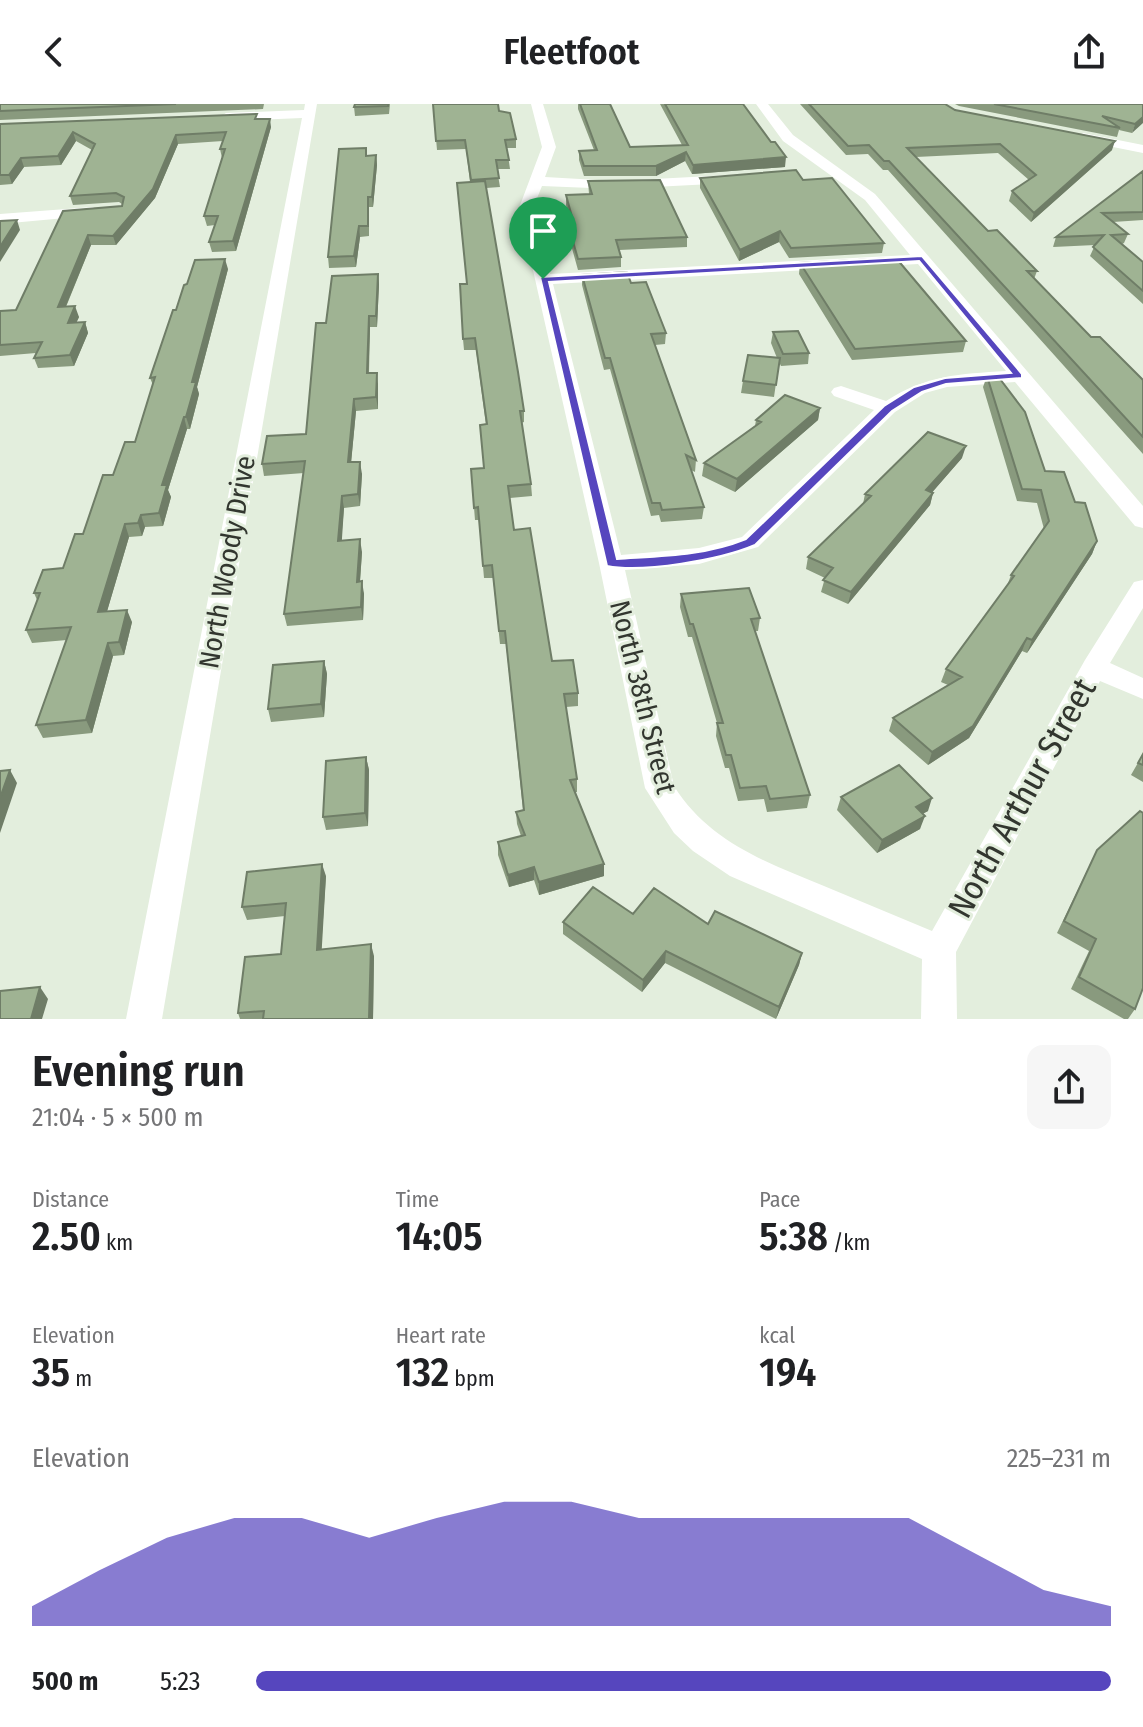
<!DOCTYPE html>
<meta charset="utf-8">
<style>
:root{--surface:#fff;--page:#f6f6f6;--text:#202124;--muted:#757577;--accent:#5646be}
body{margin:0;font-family:"Fira Sans Condensed",sans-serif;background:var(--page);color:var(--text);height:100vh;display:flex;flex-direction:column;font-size:30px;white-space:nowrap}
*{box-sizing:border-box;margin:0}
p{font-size:26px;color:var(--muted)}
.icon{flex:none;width:44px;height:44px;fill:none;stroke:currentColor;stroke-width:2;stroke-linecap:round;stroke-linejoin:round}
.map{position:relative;height:915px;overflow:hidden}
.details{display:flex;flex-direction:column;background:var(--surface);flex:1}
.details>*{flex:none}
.pin{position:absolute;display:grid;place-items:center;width:68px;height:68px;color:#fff;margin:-82px -34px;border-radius:50% 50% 50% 0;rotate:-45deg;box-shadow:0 0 8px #0007}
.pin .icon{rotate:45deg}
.round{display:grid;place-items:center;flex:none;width:84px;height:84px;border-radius:16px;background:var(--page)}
.head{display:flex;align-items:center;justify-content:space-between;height:136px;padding:0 32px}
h1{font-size:44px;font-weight:600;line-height:60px}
.metrics{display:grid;grid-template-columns:repeat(3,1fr);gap:12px;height:136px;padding:8px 32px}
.metrics div{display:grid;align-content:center}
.metrics b{font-size:40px;font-weight:600}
.metrics small{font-size:22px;font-weight:400}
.metrics p{font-size:22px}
.chart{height:224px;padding:16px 32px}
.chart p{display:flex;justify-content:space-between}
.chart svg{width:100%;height:144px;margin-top:8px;fill:var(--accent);opacity:.7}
ul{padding:0 32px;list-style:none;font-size:26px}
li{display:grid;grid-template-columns:128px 96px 1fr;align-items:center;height:60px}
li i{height:20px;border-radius:10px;background:var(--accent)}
header{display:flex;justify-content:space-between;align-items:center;height:104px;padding:0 32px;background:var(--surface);font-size:36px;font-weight:600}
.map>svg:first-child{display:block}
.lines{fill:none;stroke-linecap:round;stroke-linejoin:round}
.street{fill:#fff;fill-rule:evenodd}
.wall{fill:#899a7e}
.shaded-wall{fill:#6f7d67}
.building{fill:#9fb393;stroke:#6f7d67;stroke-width:2}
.route{fill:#5646be;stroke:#fff;stroke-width:2;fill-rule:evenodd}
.labels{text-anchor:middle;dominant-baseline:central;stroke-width:6;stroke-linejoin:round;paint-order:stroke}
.street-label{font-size:28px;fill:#32362f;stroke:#e3eedd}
.near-street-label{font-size:34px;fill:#32362f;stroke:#e3eedd}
</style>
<header><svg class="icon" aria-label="back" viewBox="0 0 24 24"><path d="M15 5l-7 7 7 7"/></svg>Fleetfoot<svg class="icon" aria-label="share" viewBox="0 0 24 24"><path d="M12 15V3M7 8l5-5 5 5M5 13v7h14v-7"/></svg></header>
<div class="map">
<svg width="1143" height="915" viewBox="0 0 1143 915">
<rect width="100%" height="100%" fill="#e3eedd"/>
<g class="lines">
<path class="street" d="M305,0H317L162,915H126L302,14L226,17L220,13L226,9L304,6Z
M531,0H543L556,43L545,73L615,77L731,71L738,75L731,79L615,85L542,82L533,104L550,170L910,151L865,96L783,37L756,0H768L793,31L875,90L1143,402V424L1135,422L1015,278L947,283L925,289L895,308L758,443L699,460L625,466L674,682C709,738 766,758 824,782C860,797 896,812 932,827L1085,556L1134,478L1143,476V504L1110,559L1143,574V595L1100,577L956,848L957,915H921L922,855L730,772L693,747L674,729L645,684L599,459L519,104L542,43ZM918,160L1006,267C959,270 927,271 886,297L841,282L834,284L831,288L834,292L874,306L742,433L699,444L621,451L553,180Z
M1083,29L1143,41V49L1078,36L1076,33Z
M93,103L101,108L98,111L0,120V110Z"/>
</g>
<path class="wall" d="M0,0H264L263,5L0,16Z
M390,0L389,10L355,12L354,3Z
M433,0L499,7L516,35V44H507L510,65H497L500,83L486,84L524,307V318L521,319L531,380L532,392L510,394L514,426L552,557L578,589V602L566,603L577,675V688H575L604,760V772L539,791L534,776L509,783L498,751V738L521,732L517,720L516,708L523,706L506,540H500L493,474H484L479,416H475L472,378L484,364L486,321L476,246H464L463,235L467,180L470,78L466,45L437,46Z
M578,0H610L630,43L682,41L660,0H743L785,63L692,70L685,57L656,72H584L579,56V47L594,46L578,5Z
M800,0H945L955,6L1112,46L1031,118L1009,97L1012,87L1029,76L998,49L916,53L988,127L1037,167L1034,175L1091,233L1143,276V350L888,66H883L868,50L846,51Z
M955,0H1143L1132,29L1119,26L1117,33L959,2Z
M258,15L271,23L236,147L212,148L209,138L215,121L207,122L204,112L222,54L220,45L223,37L178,40L155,94L116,141H91L66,203L79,213L76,219L85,218L88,229L74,262L38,264L34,254L36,249L0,252V207L16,206L63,107L122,102V100L119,98L73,101L70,92L92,46L76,37L61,61L24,63L12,80L0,81V20Z
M366,44L367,52L376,51L377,61L373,103H369V132L360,133L356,163L329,164L328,153Z
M1143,67V116L1113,118L1128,130L1124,139L1122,140L1143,158V200L1090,152L1095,141L1053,143L1056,133Z
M700,74L803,76L884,139L882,149L789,154L779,138L739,157L700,84Z
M588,77L687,133V143L619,146L621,153V163L578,166L568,130V120H571L566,101V91L589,90Z
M800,159L966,237L963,248L852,256L799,170Z
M228,165L197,283L199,290L190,325H187L168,386L171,393L163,422L145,423L142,432L129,433L107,507L132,518L124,551L113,552L92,629L43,634L36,621L67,536L32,539L26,526L37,496L34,489L63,464L83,430L113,371L135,338L153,281L150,274L176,206L187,180Z
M378,170L379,180L377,223H370L369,269L378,280V305L356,307L351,358L362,370L360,402L344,404L341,437L362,448L360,478L364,490L363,516L287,522L284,510L304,369L264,372L262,360L306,330Z
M582,171L631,179L666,229L665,240L655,241L696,356L695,368L691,366L704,403L702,415L661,418L659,411L651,412L610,265L604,266L582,181Z
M773,228L809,249L808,260L781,262L779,258L774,293L741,289L743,277L777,254L771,239Z
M987,272L1045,367L1075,398L1097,437L1092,450L1027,549L1022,547L969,634L928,661L889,627L893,614L948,581L941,578L946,565L1007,482L1011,471L1044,425L1037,399L1017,397L983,283Z
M820,304L818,316L735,388L702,372L704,359L755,322L756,316Z
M962,354L932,388L933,389L930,401L848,500L821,488L825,474L806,465L808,453L863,400L865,390Z
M681,490L760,514L758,527H755L810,691L807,704L767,708L764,695L738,697L729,664H725L716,632L717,619L692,533H688L680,503Z
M324,557L327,570L324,613L271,618L268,605Z
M1143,650V678L1131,671Z
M366,653L369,666L368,722L326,726L323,713Z
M841,693L928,707L922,710L920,725L877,749L837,706Z
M1097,746L1135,905L1128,915H1124L1071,885L1089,847L1057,829Z
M326,772L321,845L374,852L373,915H240L238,909L281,850L285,812L247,816L242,803Z
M633,810L708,820L802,849L799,861L776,915L665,859L642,888L563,830V818Z"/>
<path class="shaded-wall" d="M1143,13V19L1132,29L1135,20Z
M270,15L271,23L236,147L233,137Z
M73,28L76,37L61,61L58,52Z
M176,31L178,40L155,94L116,141L113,132Z
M1115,37L1112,46L1031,118L1034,109Z
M686,48L685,57L656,72V62Z
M376,51L377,61L373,103L372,93Z
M786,53L785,63L692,70L693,61Z
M21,54L24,63L12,80L9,71Z
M17,116L20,126L0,158V143Z
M359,122L360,133L356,163L354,152Z
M780,127L779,138L739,157L740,146Z
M88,131L91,141L61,214L58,203Z
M225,155L228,165L197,283L199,290L190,325L186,313L192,278Z
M378,170L379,180L377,223L376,212Z
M75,202L79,213L71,230L68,219Z
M369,212L370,223L368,281L367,269Z
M85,218L88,229L74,262L70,251Z
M377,269L378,280V305L376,293Z
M354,295L356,307L350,370L348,358Z
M820,304L818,316L735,388L737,375Z
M184,313L187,325L168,386L171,393L163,422L159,409L162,381Z
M966,342L962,354L923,399L926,386Z
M360,358L362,370L360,402L358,390Z
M933,389L930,401L848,500L851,488Z
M342,392L344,404L341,449L338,437Z
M141,411L145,423L142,432L138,419Z
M125,420L129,433L103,521L98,508Z
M360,435L362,448L359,490L357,478Z
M1097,437L1092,450L1027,549L1032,536Z
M362,477L364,490L363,516L361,503Z
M127,506L132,518L124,551L119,538Z
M1027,534L1022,547L969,634L928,661L932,648Z
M108,539L113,552L92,629L86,616Z
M324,557L327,570L324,613L321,600Z
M366,653L369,666L368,722L365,709Z
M10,666L17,679L0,729V694Z
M932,694L928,707L911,716L916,703Z
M925,712L920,725L877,749L882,736Z
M322,760L326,772L321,858L317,846Z
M604,760V772L539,791V778Z
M534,763V776L509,783L508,771Z
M371,840L374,852L373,915H369Z
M666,847L665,859L642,888L643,876Z
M802,849L799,861L776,915L779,903Z
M40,883L48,895L42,915H31Z"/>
<path class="building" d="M0,0H176L0,7Z
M355,0H388V2L354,3Z
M433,0H498L499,7L510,9L516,35L505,36L509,56H496L499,74L471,76L465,36L436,37Z
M580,0H610L630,43L688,41L665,0H743L771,38H775L786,53L693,61L686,48L656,62H584L579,47L597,46Z
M809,0H945L955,6L1115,37L1034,109L1012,87L1036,71L1000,40L907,44L988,127L997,126L1037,167H1027L1091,233H1100L1143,276V333L889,57H884L869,41L848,42Z
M994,0H1143V13L1135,20L1102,12L1120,24Z
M257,10L255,15H270L233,137L209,138L218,112H204L225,45H220L226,28L176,31L153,85L113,132L88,131L58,203L75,202L68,219L85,218L70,251L34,254L42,238L0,241V207L16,206L63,107L122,102L124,93L116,89L70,92L95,40L73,28L58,52L21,54L9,71H0V20Z
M366,44V52L376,51L372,93H368V122H359L354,152L328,153L339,45Z
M796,66L803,76L832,74L884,139L791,144L780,127L740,146L700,74Z
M1143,67V108L1102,109L1128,130L1111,131L1143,158V187L1093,143L1104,131L1056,133Z
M660,76L687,133L616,136L621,153L578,155L568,120H574L566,91L592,90L588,77Z
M485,77L518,268L524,307H520L531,380L508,382L514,426L530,424L552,557L573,556L578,589L564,590L577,675L570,676L604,760L539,778L534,763L508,771L498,738L525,731L516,708L524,706L505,527H499L492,461L483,462L478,403L474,404L471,365L484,364L480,321L487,320L475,234L463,235L460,180H467L457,79Z
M17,116L0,143V117Z
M896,154L966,237L855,245L800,159Z
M225,155L192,278H196L186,313H184L162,381H167L159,409L141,411L138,419L125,420L98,508L127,506L119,538L108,539L86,616L36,621L71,523L26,526L40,489H34L43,466L63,464L75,430H83L103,371H113L125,338H135L155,273L150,274L173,206H176L184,181L187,180L195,156Z
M627,168L631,179L646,178L666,229L651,230L696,356L686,351L704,403L662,406L660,399H652L610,254H605L582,171Z
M378,170L376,212H369L367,269H377L376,293L354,295L348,358H360L358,390L342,392L338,437L360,435L357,478L362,477L361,503L284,510L305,357L262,360L267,332L306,330L316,219H326L332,172Z
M798,227L809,249L783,250L773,228Z
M748,251L780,254L776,281L743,277Z
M997,271L1025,308L1045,367L1064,368L1075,398L1085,399L1097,437L1032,536L1027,534L973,622L932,648L893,614L962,573L946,565L1014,472L1011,471L1049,417L1041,386L1022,385L987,272Z
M785,291L820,304L737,375L704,359L761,318L756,316Z
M928,328L966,342L926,386L933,389L851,488L823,476L833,464L808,453L871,392L865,390Z
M749,484L760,514L751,515L810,691L770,695L766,682L740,684L731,651H726L717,619H723L693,520H690L681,490Z
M324,557L321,600L268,605L273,561Z
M1143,650V661L1138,659Z
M366,653L365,709L323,713L326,657Z
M899,661L932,694L916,703L925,712L882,736L841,693Z
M10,666L0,694V667Z
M1140,707L1143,709V884L1135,905L1079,873L1096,835L1064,817L1097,746Z
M322,760L317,846L371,840L369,915H263L264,907L238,909L245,853L281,850L286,799L242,803L247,768Z
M593,783L633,810L654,784L708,820L715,807L802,849L779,903L666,847L643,876L563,818Z
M40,883L31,915H0V887Z"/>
<path class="route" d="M922,152L1022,270V274L946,280L922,288L892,307L755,441C720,456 643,469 607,462L540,173ZM919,157L1011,269L945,274L914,283L884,302L746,435C704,452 661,452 617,455L549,178Z"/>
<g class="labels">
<g class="street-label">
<text transform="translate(227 458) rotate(-80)">North Woody Drive</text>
<text transform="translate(643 593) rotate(76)">North 38th Street</text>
</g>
<g class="near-street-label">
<text transform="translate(1022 694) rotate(-61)">North Arthur Street</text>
</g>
</g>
</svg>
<div class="pin" style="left:543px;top:175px;background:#1e9e55"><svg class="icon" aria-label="arrive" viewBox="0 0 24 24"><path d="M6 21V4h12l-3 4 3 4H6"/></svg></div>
</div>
<section class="details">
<div class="head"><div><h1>Evening run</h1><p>21:04 · 5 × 500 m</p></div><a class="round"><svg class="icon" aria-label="share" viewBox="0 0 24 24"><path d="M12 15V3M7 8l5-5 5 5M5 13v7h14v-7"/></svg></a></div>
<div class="metrics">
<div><p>Distance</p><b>2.50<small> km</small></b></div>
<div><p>Time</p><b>14:05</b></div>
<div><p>Pace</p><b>5:38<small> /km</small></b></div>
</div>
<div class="metrics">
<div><p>Elevation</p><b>35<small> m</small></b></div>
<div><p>Heart rate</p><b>132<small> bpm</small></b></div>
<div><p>kcal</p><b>194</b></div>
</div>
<div class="chart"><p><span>Elevation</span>225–231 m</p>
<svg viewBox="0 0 160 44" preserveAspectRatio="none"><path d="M0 44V38L10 27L20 17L30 11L40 11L50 17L60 11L70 6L80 6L90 11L100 11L110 11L120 11L130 11L140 22L150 33L160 38V44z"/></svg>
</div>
<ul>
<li><b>500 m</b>5:23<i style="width:100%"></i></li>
</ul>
</section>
